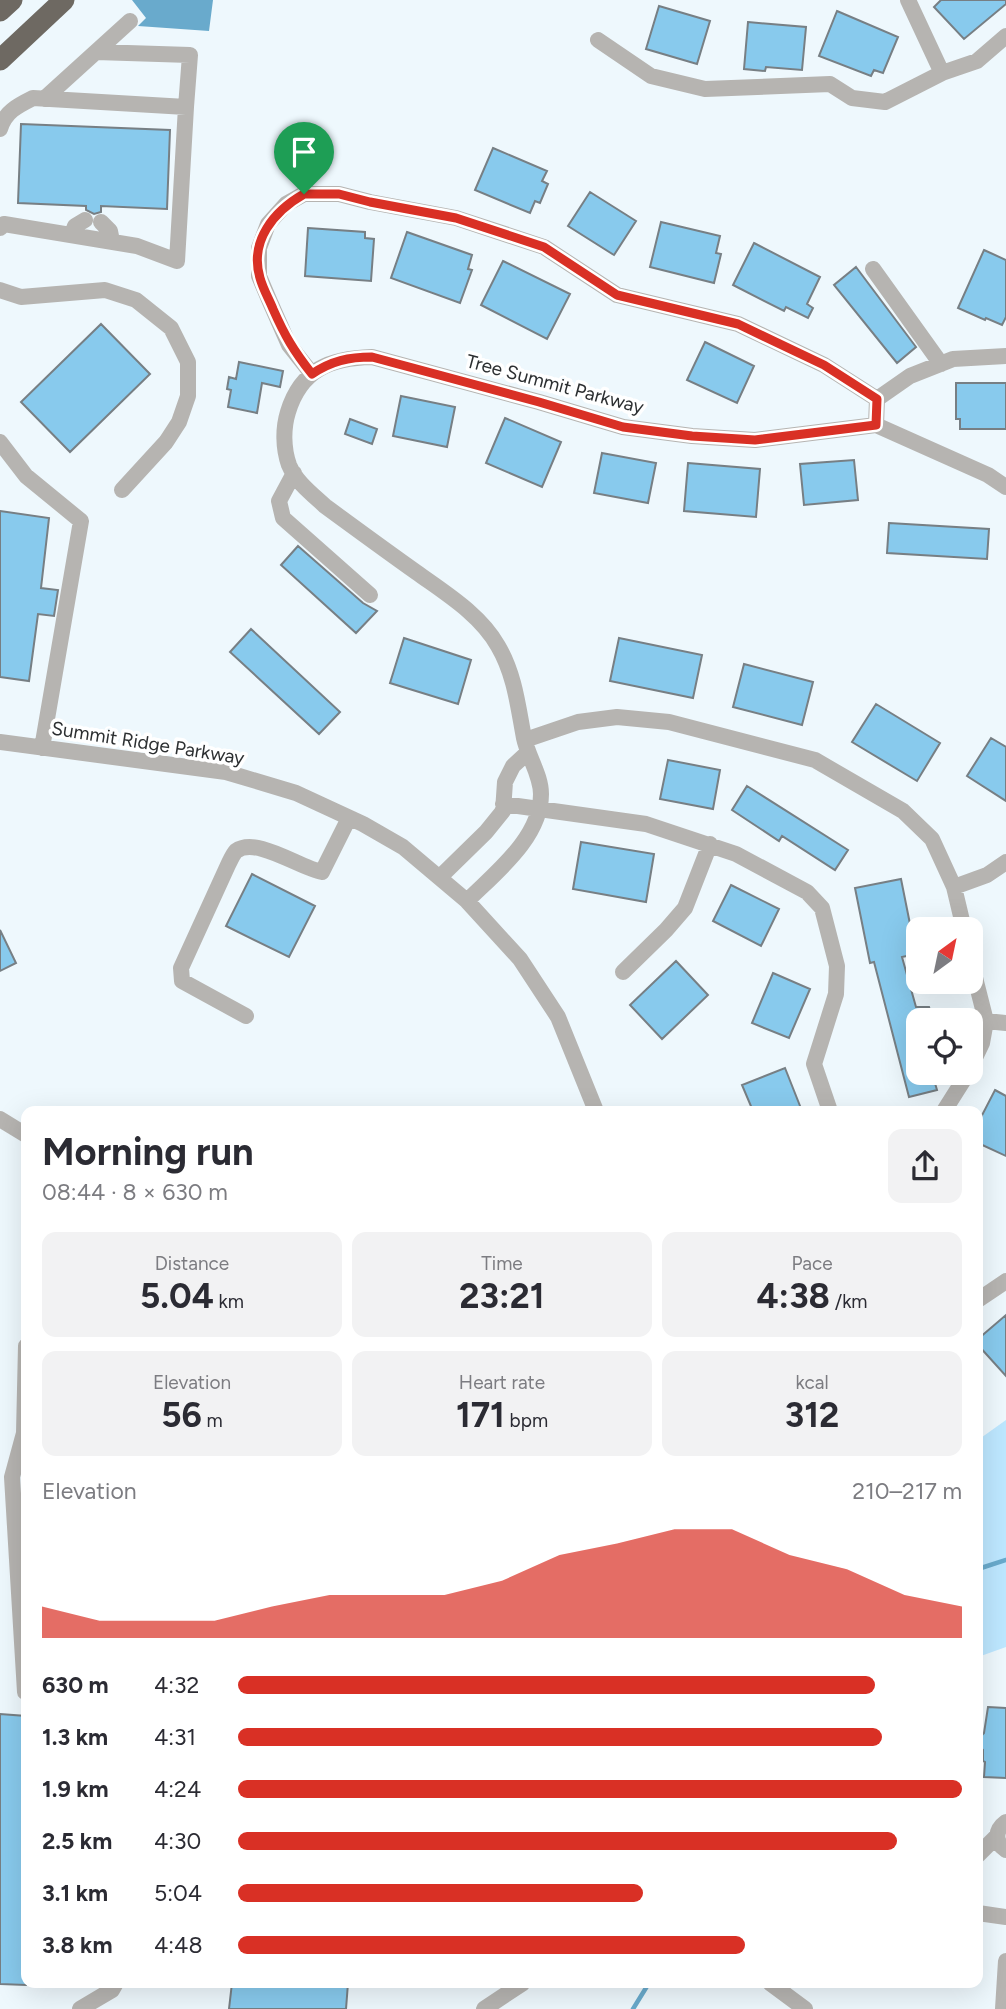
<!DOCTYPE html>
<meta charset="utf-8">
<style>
:root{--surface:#fff;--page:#f2f2f3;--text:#2b2b33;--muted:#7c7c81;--accent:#d93025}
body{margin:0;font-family:Figtree,sans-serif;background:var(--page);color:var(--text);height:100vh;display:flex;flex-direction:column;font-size:26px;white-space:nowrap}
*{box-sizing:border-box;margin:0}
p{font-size:23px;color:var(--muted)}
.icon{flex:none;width:38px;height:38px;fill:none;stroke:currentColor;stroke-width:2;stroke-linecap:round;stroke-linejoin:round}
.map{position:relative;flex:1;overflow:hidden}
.sheet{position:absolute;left:21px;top:1106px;width:962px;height:882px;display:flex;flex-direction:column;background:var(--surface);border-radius:14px;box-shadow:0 7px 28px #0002}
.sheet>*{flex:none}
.needle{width:46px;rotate:33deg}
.fabs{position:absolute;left:906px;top:917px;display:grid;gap:14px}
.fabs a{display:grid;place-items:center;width:77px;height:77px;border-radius:14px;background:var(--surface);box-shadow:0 7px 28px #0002;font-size:35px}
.pin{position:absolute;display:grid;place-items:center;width:60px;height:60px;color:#fff;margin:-72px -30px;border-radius:50% 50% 50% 0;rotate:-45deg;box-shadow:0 0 7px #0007}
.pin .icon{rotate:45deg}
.round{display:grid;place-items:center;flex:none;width:74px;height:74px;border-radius:14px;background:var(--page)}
.overview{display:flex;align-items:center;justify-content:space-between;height:119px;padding:0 21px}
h1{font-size:38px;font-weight:700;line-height:52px}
.figures{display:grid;grid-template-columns:repeat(3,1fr);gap:10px;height:119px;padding:7px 21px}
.figures div{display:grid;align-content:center;border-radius:14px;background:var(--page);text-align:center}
.figures b{font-size:35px;font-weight:700}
.figures small{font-size:19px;font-weight:400}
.figures p{font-size:19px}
.chart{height:196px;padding:14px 21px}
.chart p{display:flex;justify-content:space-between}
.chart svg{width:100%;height:126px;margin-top:7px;fill:var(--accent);opacity:.7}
ul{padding:0 21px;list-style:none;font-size:23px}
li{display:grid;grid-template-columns:112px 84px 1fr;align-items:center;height:52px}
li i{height:18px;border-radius:9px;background:var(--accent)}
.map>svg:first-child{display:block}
.green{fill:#bde7ff}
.water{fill:#69aacc}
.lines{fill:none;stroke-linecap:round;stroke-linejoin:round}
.stream{stroke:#69aacc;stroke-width:4.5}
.building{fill:#88caed;stroke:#777f84;stroke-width:2}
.minor{stroke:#b6b4b1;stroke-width:16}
.highway{stroke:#6e6962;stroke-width:21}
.route-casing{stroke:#fff;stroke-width:14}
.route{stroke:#d93025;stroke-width:9}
.labels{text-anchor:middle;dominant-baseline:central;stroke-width:7;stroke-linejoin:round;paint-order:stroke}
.street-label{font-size:19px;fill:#2c2f31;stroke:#fff}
</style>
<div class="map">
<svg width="1006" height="2009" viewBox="0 0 1006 2009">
<rect width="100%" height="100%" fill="#eef8fd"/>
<path class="green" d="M1006,1420V1647L978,1657V1440Z"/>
<path class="water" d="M132,0H213L209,31L138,26L146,18Z"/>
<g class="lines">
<path class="stream" d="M978,1569L1006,1560
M633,2009L649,1983"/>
</g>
<path class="building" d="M941,0H1006V4L964,39L934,7Z
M659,6L710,21L697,64L646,49Z
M837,11L898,37L883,73L874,70L871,76L819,56Z
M748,22L806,27L802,70L766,67L765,71L744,69Z
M21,124L170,130L167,209L101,206V212L94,214L86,210V206L18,203Z
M493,148L547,171L542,181L548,184L540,203L535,201L530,213L475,190Z
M590,192L636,221L614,255L568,226Z
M661,222L720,236L716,253L721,254L714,283L650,267Z
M308,228L365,232V238L374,239L371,281L305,276Z
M407,232L472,255L468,269L472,270L460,303L391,278Z
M754,243L820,277L807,304L813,308L808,318L786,307L784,311L733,285Z
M984,250L1006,260V317L1002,325L986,318L985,320L958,308Z
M503,261L570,294L547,339L481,305Z
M856,267L916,347L897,363L834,285Z
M101,324L150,374L70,452L21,402Z
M705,342L754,366L737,403L687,380Z
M239,362L283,371L280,387L262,383L257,413L228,407L231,390L227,389L229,377L236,379Z
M956,383H1006V429H960V419H956Z
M401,396L455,407L447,447L393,436Z
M505,418L561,442L542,487L486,463Z
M350,419L377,429L372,444L345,434Z
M602,453L656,463L648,503L594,493Z
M854,460L858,500L804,505L800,464Z
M688,463L760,469L756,517L684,511Z
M0,511L49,518L41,588L58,590L54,616L38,614L29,681L0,677Z
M889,523L989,529L987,559L887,553Z
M298,546L363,603L377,611L356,633L281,565Z
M251,629L340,712L319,734L230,652Z
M404,638L471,660L458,704L390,683Z
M619,638L702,655L693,698L610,681Z
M744,664L813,682L802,725L733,707Z
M876,704L940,743L917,781L852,742Z
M991,738L1006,747V801L967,776Z
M668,760L720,770L713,809L660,799Z
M747,786L848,850L835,870L782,836L779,841L732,810Z
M581,842L654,854L646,902L573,889Z
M252,874L315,906L289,957L226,926Z
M901,879L916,954L902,957L916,1007H929L933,1020H919V1073H932L937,1090L909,1097L874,962L870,963L855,888Z
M731,885L779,909L761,946L713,921Z
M0,930L16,963L0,971Z
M676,961L708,995L662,1039L630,1005Z
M773,973L810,989L789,1038L752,1023Z
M785,1068L802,1111H753L742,1085Z
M995,1090L1006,1096V1156L978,1143V1123Z
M1006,1315V1376L978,1345V1339Z
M988,1707L1006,1708V1778L984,1777L985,1762L983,1761V1750L978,1745V1739L984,1733Z
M0,1714L26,1716V1985L0,1984Z
M232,1983H348L346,2009H229Z"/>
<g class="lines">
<path class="minor" d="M908,0L942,73
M598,40L651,76L705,89L830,84L852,98L885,102L942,73L977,61L1006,36
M96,52L190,55L186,107
M44,99L130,21
M0,129C5,112 17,106 33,98L186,107L177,261L137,246L4,224L0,228
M101,222L110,231L112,241
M72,234L75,226L85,220
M873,269L941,364
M0,290L21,297L105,290L136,300L171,328L188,362V396L179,422L166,442L122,490
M312,374L289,345L270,302L259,276V248L268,224L286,204L304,194H339L370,202L456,218L544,247L617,295L738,324L824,365L877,399
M876,425L877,399L910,376L953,359L1006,356
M0,442L26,476L81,521L42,748
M294,473L279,501L283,518L370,595
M525,740L578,722L617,717L669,722L815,760L903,811L932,839L954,887L964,929
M0,742L226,772L296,793L363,824L403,847L467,901L520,959L558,1017L596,1111
M503,804L646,824L736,854L807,892L822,908L837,966L836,994L814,1064L830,1111
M440,877L486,832L503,811L505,782L513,766L527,753
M954,887L987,875L1006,862
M467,901C495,873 541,838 541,794C541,775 528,757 524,738C518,707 515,675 498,646C480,614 445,593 416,572C385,550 355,528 325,506C312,494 296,482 289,465C283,448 283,428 288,412C301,369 331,358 372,357L539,402L623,427L692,436L755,440L876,425L988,475L1006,487
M971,962L986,1021L982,1043L971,1066
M623,972L666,930L685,908L710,844
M246,1016L182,981L181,968L228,865C230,861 233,854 236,851C256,836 300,868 322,872L349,818
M986,1021L1006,1023
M944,1111L968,1073
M0,1119L26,1135
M978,1300L1006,1281
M25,1692L12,1477L24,1433L26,1346
M1006,1822C995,1830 994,1842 1006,1850
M978,1855L997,1836
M978,1913L1006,1917
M770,1983L805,2009
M80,2009L112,1990L116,1983
M484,2009L523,1983
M1003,2009L1006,1961"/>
<path class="highway" d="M0,11L12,0
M0,60L64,0"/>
</g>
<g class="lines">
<g class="route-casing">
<path id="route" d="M304,194H339L370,202L456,218L544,247L617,295L738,324L824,365L877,399L876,425L755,440L692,436L623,427L539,402L372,357C349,357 331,361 312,374C293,350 285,336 273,309C269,299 263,289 260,278C249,241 274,211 304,194Z"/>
</g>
<use href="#route" class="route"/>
</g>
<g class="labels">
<g class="street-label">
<text transform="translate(555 384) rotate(15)">Tree Summit Parkway</text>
<text transform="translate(148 743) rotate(9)">Summit Ridge Parkway</text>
</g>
</g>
</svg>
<div class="fabs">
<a><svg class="needle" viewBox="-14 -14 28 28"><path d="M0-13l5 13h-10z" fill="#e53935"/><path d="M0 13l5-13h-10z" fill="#7c7c81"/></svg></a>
<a><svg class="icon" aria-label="locate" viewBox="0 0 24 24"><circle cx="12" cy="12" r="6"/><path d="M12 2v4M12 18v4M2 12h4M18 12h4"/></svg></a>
</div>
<div class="pin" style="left:304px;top:194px;background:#1e9e55"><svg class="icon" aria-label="arrive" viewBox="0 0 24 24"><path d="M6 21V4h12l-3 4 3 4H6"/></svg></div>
<section class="sheet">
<div class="overview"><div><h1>Morning run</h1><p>08:44 · 8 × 630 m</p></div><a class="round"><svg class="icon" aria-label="share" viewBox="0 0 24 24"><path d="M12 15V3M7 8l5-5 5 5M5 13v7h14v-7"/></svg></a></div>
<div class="figures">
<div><p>Distance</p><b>5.04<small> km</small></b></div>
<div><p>Time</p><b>23:21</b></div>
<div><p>Pace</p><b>4:38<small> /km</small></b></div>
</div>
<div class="figures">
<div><p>Elevation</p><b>56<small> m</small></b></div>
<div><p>Heart rate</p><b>171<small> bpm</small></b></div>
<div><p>kcal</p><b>312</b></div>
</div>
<div class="chart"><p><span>Elevation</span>210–217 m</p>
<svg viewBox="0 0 160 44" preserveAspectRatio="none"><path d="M0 44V33L10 38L20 38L30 38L40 33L50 29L60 29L70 29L80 24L90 15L100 11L110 6L120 6L130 15L140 20L150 29L160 33V44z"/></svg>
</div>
<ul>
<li><b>630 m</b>4:32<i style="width:88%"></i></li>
<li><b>1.3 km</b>4:31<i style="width:89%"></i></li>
<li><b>1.9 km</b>4:24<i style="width:100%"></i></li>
<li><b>2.5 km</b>4:30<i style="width:91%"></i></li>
<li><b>3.1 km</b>5:04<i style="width:56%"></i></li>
<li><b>3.8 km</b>4:48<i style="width:70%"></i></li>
</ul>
</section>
</div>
